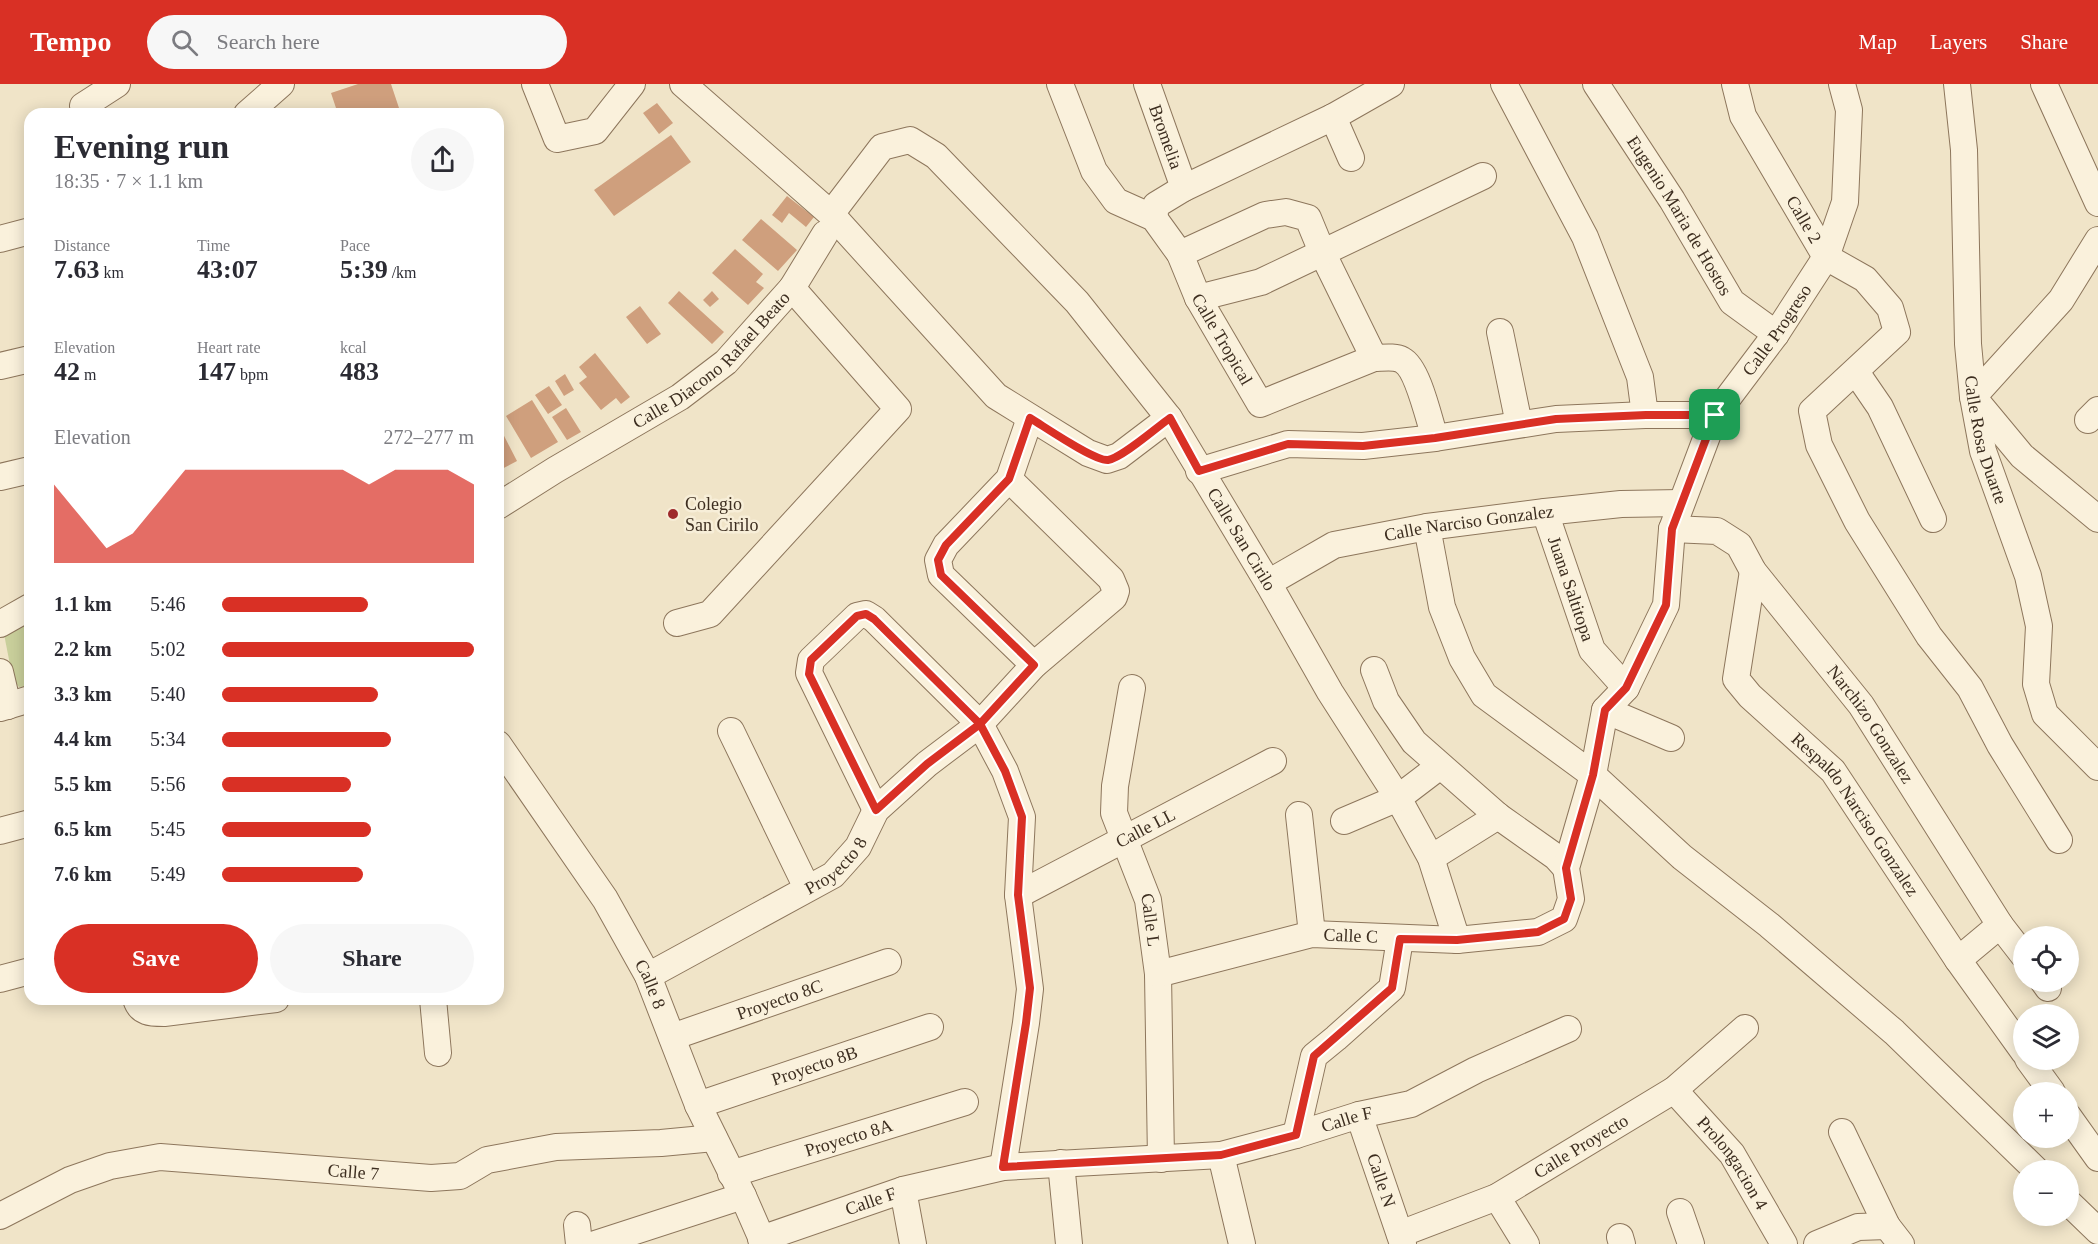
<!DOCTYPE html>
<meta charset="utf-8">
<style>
:root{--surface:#fff;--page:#f7f7f7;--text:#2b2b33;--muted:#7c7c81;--accent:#d93025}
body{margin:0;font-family:"Times New Roman",serif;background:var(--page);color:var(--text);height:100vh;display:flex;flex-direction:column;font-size:22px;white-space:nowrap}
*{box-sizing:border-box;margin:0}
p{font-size:20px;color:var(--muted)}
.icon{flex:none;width:33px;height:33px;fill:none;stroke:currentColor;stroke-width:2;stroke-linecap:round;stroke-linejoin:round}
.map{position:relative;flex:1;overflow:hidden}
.side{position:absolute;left:24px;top:24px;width:480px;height:897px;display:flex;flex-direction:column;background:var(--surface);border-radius:18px;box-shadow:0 3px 15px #0003}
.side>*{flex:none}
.buttons{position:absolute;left:2013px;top:842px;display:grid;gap:12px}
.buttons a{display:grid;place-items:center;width:66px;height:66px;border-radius:50%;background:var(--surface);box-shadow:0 3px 15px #0003;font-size:30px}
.pin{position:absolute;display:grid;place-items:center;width:51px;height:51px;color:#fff;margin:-26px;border-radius:12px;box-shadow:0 3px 9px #0006}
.round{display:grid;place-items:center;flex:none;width:63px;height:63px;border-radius:32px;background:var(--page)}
.summary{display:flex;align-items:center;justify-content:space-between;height:102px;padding:0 30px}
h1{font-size:33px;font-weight:700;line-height:45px}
.figures{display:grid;grid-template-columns:repeat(3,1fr);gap:9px;height:102px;padding:6px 30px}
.figures div{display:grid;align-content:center}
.figures b{font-size:26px;font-weight:700}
.figures small{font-size:16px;font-weight:400}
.figures p{font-size:16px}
.chart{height:168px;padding:12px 30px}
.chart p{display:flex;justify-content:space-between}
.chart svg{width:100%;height:108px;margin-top:6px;fill:var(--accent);opacity:.7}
.action{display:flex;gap:12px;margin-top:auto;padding:12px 30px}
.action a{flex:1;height:69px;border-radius:36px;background:var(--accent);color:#fff;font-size:24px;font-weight:700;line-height:69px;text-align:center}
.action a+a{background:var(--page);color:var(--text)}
ul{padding:0 30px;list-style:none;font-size:20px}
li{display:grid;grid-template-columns:96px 72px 1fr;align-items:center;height:45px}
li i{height:15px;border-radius:8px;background:var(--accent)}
header{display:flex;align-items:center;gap:36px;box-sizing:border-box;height:84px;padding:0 30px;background:var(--accent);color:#fff}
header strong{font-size:28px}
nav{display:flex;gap:33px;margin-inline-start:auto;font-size:21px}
.search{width:420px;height:54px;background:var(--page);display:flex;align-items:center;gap:15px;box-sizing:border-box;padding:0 21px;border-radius:33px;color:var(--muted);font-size:22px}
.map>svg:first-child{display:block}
.green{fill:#c9cf9b}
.building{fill:#cf9f7d}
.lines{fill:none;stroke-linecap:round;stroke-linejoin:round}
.minor-casing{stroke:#8d765c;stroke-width:28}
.minor{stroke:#faf1dc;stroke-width:26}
.route-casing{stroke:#fff;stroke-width:12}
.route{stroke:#d93025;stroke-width:8}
.poi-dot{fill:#9e2a2b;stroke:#f7eed8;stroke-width:2}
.labels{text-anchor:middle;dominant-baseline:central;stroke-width:5;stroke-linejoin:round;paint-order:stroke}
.street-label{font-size:18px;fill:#3d2e20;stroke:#f7eed8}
.poi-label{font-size:18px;fill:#3d2e20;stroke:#f7eed8;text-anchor:start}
</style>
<header>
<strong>Tempo</strong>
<div class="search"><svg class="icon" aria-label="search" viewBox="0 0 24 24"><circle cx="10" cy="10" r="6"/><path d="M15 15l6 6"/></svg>Search here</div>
<nav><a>Map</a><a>Layers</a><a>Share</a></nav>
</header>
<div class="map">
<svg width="2098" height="1160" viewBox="0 0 2098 1160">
<rect width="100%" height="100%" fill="#f0e4c8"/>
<path class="green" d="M30,533V602L19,603L13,596L4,550Z"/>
<path class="building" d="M358,0H391L401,30H338L331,9Z
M657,19L673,39L659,50L643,29Z
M671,51L691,78L614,132L594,106Z
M787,112L814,133L806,143L789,129L782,139L772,131Z
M761,135L797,166L778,187L742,156Z
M735,165L763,190L756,198L764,204L748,221L712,189Z
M679,207L724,248L712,260L668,219Z
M712,207L719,215L710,223L703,216Z
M640,222L661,250L647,260L626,233Z
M595,269L630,313L621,320L616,314L601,326L579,299L587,293L579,283Z
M565,290L574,306L564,312L555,297Z
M549,302L562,321L548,330L535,311Z
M532,316L558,358L531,374L506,332Z
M566,324L581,348L567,356L552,333Z
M500,344L517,377L498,387V345Z"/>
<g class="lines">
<g class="minor-casing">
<g id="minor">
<path d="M535,0L557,55L595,47L632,0"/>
<path d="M683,0L831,130L996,312L1088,369L1107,376L1119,372L1169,334"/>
<path id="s1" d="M1060,0L1094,87L1116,117L1154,134L1180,170L1198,214L1260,320L1374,274C1382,274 1395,272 1402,276C1418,284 1429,336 1435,354"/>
<path id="s2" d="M1147,0L1184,104"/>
<path d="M1504,0L1585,153L1640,293L1645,331"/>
<path id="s3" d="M1596,0L1672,116L1732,218L1776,250"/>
<path id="s4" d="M1735,0L1743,32L1826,173L1865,195L1890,224L1897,248L1812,327L1819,361L1857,437L1929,552L1970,604L2000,661L2059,756"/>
<path id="s5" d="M1957,0L1964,66L1968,260L1973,313L1983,367L2028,492L2039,542L2036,600L2045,630L2098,683"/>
<path d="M2044,0L2098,119"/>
<path d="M83,22L117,0"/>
<path d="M247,30L281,0"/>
<path d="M1333,33L1351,74"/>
<path id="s6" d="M831,130L882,63L910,56L936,72L1077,218L1169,334L1268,499L1330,608L1398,714L1431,774L1457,856"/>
<path d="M1154,134L1156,121L1184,104L1333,33L1391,0"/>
<path d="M0,155L30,147"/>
<path d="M2098,156L2061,216L1973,313L2022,372L2098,435"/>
<path d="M1180,170L1265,131L1286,128L1308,134L1322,168L1374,274"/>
<path d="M792,204L825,150"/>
<path d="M1198,214L1261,198L1483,92"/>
<path d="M1500,248L1519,340"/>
<path d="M0,282L30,275"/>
<path d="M1856,288L1880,323L1933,435"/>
<path d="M1030,334L1009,395L946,461L938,476L941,491L1034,581"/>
<path d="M2088,336L2098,326"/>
<path d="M1199,387L1288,360L1363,362L1435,354L1556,335L1645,331H1715"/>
<path d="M0,393L30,386"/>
<path id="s7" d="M498,422L555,386L680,313L726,278L792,204L898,325L710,530L677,539"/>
<path id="s8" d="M1545,428L1592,566L1626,604"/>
<path d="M1427,443L1442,523L1462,574L1484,611L1593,691L1682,773L1769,841L1894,948L2036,1086"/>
<path id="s9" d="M1672,445L1717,447L1739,461L1753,487L1861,621L2000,841L1958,876"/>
<path id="s10" d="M1753,487L1736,595L1750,612L1833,687L1958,876L2024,968"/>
<path id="s11" d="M1268,499L1334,461L1427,443L1545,428L1621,420L1681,419"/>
<path d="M0,540L30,523"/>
<path d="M1374,586L1386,617L1414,658L1498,732L1556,773L1566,784"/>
<path d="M0,588L8,622"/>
<path id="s12" d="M1132,604L1115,702L1114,729L1148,816L1158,890L1161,1075"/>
<path d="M0,624L30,615"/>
<path d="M1605,626L1671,654"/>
<path d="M731,647L807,804"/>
<path id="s13" d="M498,660L605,815L648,892L698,1021L743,1112L764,1160"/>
<path d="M876,726L809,589L811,576L857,532L866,530L874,535L980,640L1005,687L1022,733L1018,811L1030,905L1026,939L1003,1083"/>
<path d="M1299,731L1312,850"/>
<path d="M1344,737L1398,714L1440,682"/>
<path d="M0,747L30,739"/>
<path d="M1431,774L1498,732"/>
<path id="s14" d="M1018,811L1273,677"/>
<path d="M2000,841L2024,872"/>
<path id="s15" d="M1158,890L1312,850L1457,856L1538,848L1564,835L1571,815L1566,784L1593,691L1605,626L1626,604L1666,521L1672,445L1715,331L1776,250L1826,173L1845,118L1849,26L1842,0"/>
<path id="s16" d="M648,892L833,791L858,763L876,726L927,680L980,640L1034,581L1114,513L1116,507L1111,495L1009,395"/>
<path d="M0,895L30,887"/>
<path d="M2043,897L2048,904"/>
<path d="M136,915C140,929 151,929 164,929L276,915"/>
<path d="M433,915L438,969"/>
<path id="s17" d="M672,953L888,878"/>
<path d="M2028,975L2052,1008"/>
<path id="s18" d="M1674,1006L1732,1070L1784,1160"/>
<path id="s19" d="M698,1021L930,943"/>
<path id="s20" d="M1359,1031L1403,1160"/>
<path d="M2068,1032L2098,1074"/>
<path d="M1842,1048L1887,1142L1901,1160"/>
<path d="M1296,1051L1314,972L1336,954L1392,904L1400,855"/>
<path d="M1221,1071L1242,1160"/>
<path d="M1061,1079L1069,1160"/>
<path id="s21" d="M731,1090L965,1018"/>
<path d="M903,1106L913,1160"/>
<path d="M1497,1113L1526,1160"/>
<path d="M2068,1118L2098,1147"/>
<path d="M1680,1128L1691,1160"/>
<path id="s22" d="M0,1132L70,1096L110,1082L160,1073L431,1094L460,1092L487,1076L556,1063L661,1059L714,1054"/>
<path d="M577,1141L579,1160"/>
<path id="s23" d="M1400,1150L1497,1113L1674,1006L1745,944"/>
<path d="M1620,1153L1622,1160"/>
<path id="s24" d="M761,1155L903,1106L1003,1083L1221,1071L1296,1051L1359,1031L1411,1020L1476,986L1568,945"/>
<path d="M595,1160L743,1112"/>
<path d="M1817,1160L1858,1143L1887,1142"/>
</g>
</g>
<use href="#minor" class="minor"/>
</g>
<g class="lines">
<g class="route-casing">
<path id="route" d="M1715,331H1646L1556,335L1435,354L1363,362L1288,360L1199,387L1170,334C1157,343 1122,374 1108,376C1094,377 1045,343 1030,334L1009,395L946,461L938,476L941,491L1034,581L980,640L874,535L866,530L857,532L811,576L809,590L876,726L927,680L980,640L1005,687L1022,733L1018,811L1030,904L1026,939L1003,1083L1221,1071L1296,1051L1314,972L1392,904L1400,855L1457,856L1538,848L1564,835L1571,815L1566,784L1593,691L1605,626L1626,604L1666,521L1672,445L1715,331"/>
</g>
<use href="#route" class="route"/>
</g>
<circle class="poi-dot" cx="673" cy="430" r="6"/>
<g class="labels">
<g class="street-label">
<text stroke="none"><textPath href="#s2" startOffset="56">Bromelia</textPath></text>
<text stroke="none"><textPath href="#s3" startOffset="156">Eugenio Maria de Hostos</textPath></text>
<text stroke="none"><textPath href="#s4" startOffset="153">Calle 2</textPath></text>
<text stroke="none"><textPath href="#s15" startOffset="1056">Calle Progreso</textPath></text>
<text stroke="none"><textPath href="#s1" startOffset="312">Calle Tropical</textPath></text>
<text stroke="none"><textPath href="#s7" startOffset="260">Calle Diacono Rafael Beato</textPath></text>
<text stroke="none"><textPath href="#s5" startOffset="358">Calle Rosa Duarte</textPath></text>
<text stroke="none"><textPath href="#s11" startOffset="213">Calle Narciso Gonzalez</textPath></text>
<text stroke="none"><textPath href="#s6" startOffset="636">Calle San Cirilo</textPath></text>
<text stroke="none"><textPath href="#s8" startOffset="81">Juana Saltitopa</textPath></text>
<text stroke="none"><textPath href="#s9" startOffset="294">Narchizo Gonzalez</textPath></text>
<text stroke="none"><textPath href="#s10" startOffset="291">Respaldo Narciso Gonzalez</textPath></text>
<text stroke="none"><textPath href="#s14" startOffset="144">Calle LL</textPath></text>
<text stroke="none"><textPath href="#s16" startOffset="219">Proyecto 8</textPath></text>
<text stroke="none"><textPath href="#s12" startOffset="240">Calle L</textPath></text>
<text stroke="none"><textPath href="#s15" startOffset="198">Calle C</textPath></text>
<text stroke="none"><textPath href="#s13" startOffset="285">Calle 8</textPath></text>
<text stroke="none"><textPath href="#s17" startOffset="114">Proyecto 8C</textPath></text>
<text stroke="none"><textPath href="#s19" startOffset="123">Proyecto 8B</textPath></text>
<text stroke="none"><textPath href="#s24" startOffset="602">Calle F</textPath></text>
<text stroke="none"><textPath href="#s21" startOffset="123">Proyecto 8A</textPath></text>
<text stroke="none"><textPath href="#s23" startOffset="202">Calle Proyecto</textPath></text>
<text stroke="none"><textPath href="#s18" startOffset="94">Prolongacion 4</textPath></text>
<text stroke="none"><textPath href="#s22" startOffset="366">Calle 7</textPath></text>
<text stroke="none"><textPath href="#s20" startOffset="69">Calle N</textPath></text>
<text stroke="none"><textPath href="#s24" startOffset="116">Calle F</textPath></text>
</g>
<g class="poi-label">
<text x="685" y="420">Colegio<tspan x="685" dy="21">San Cirilo</tspan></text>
</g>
</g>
</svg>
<div class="buttons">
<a><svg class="icon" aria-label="locate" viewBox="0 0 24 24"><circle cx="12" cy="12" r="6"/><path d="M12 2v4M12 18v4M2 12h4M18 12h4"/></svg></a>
<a><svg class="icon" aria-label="layers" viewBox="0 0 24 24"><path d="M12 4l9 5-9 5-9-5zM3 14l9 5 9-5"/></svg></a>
<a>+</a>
<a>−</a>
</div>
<div class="pin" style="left:1715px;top:331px;background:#1e9e55"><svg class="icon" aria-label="arrive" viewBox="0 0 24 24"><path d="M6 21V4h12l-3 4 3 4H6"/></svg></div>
<section class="side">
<div class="summary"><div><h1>Evening run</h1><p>18:35 · 7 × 1.1 km</p></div><a class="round"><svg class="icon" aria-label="share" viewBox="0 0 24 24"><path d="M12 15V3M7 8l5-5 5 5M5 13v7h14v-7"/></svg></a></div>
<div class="figures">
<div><p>Distance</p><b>7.63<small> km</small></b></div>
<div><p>Time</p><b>43:07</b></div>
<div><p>Pace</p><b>5:39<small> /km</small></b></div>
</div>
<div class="figures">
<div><p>Elevation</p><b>42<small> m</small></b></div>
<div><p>Heart rate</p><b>147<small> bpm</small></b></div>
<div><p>kcal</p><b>483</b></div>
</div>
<div class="chart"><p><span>Elevation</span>272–277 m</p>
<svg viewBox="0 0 160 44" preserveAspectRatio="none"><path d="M0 44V12L10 25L20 38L30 32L40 19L50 6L60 6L70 6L80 6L90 6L100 6L110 6L120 12L130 6L140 6L150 6L160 12V44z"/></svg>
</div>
<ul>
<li><b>1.1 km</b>5:46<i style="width:58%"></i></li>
<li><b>2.2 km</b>5:02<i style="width:100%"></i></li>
<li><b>3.3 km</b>5:40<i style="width:62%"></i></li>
<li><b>4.4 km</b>5:34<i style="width:67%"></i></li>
<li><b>5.5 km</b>5:56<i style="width:51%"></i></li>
<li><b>6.5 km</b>5:45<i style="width:59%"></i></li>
<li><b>7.6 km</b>5:49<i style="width:56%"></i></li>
</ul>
<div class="action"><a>Save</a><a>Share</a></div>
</section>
</div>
